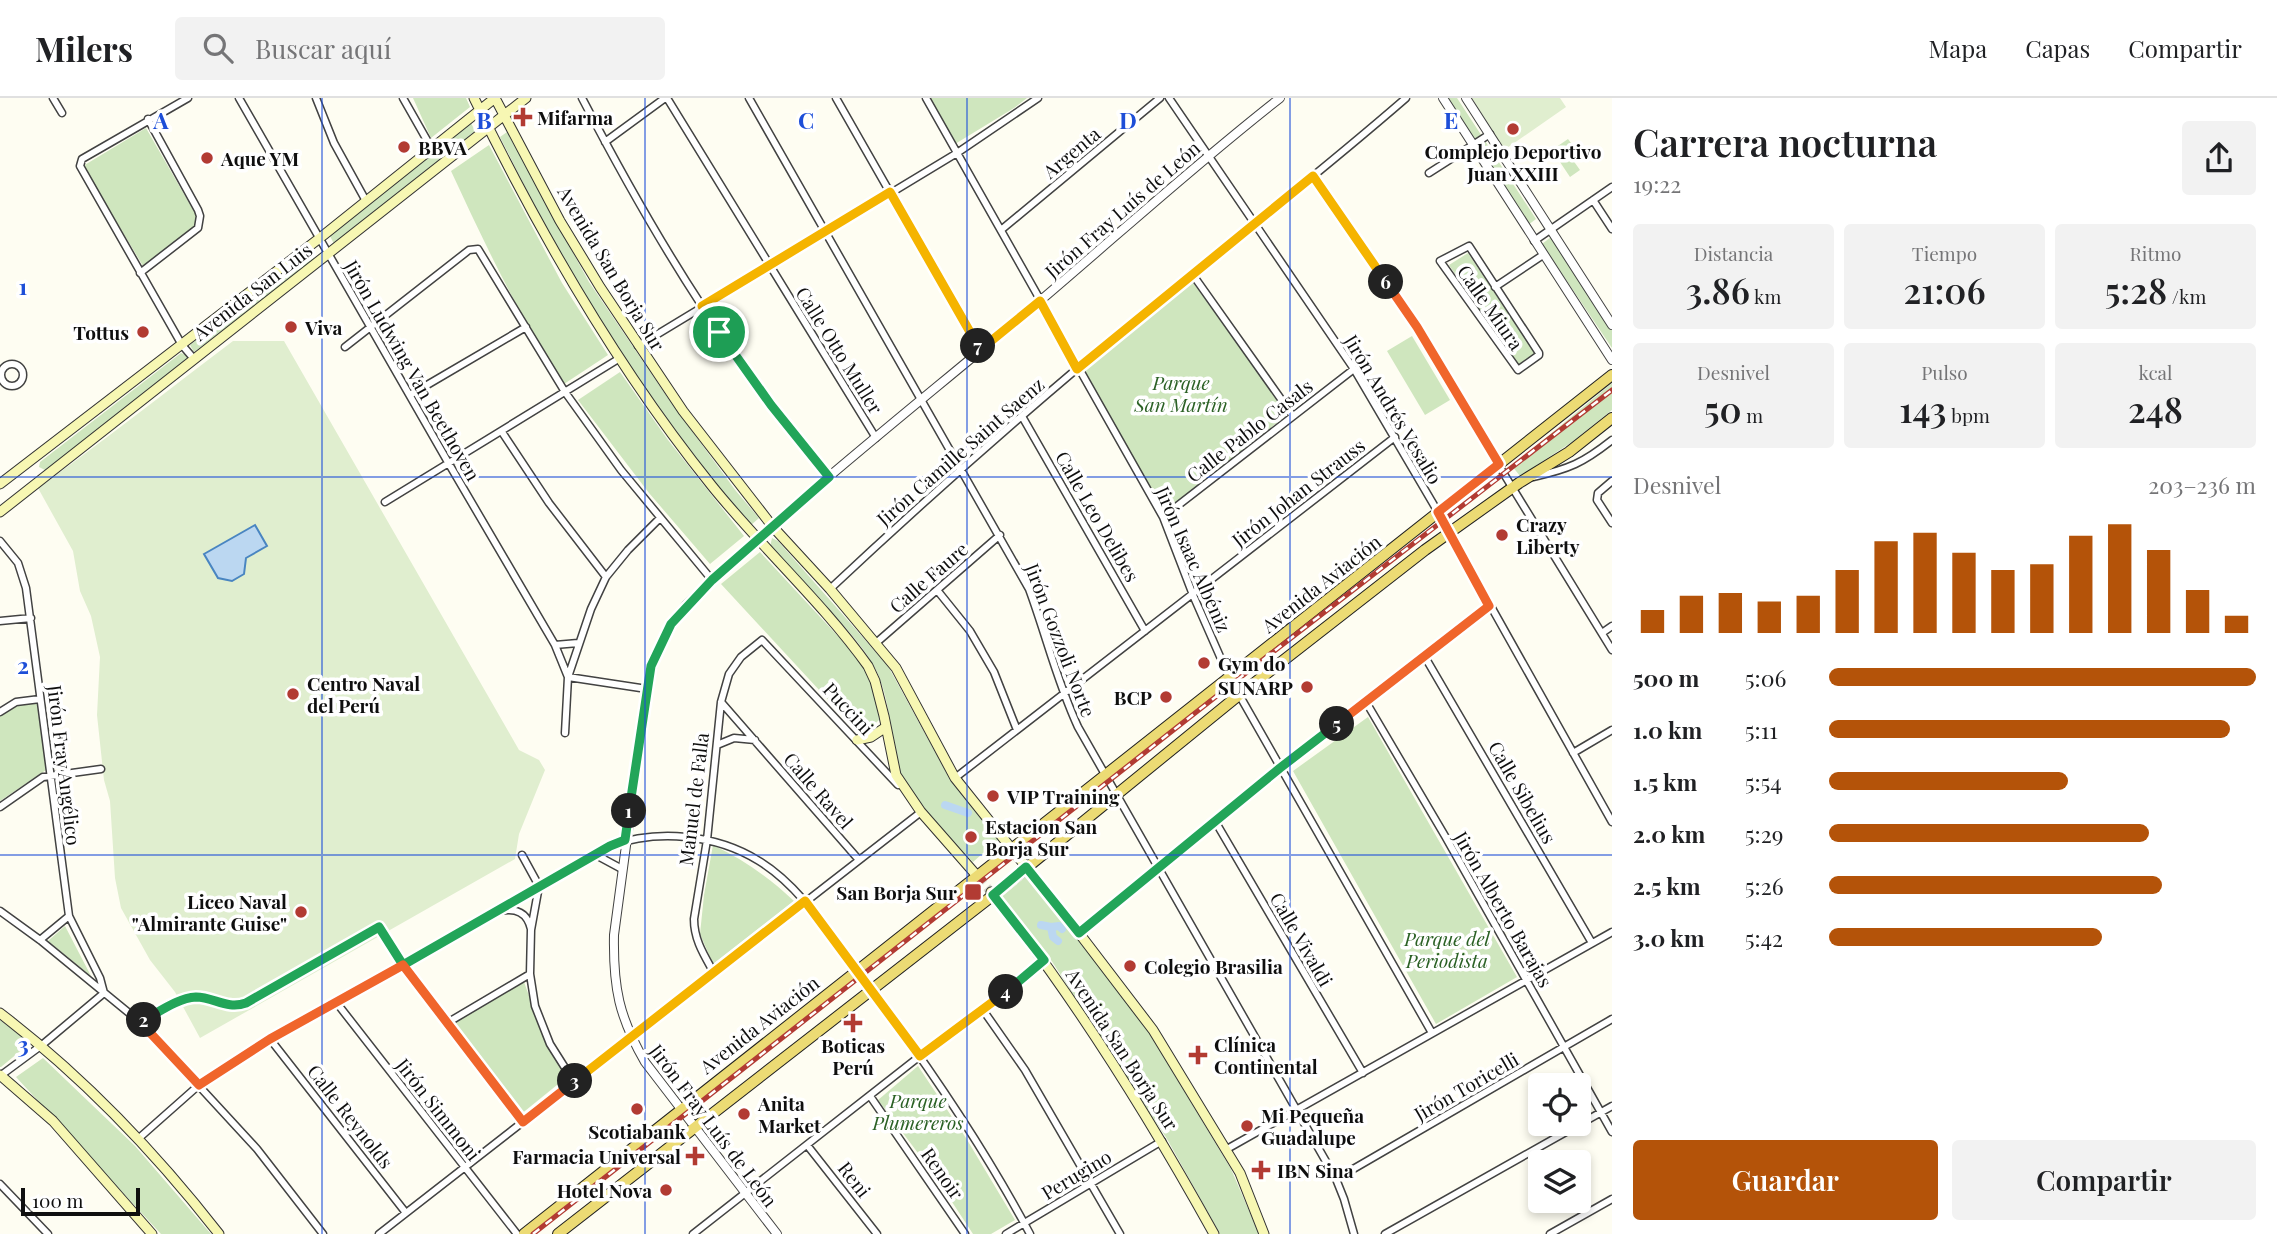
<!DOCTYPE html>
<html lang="es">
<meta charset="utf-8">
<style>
:root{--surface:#fff;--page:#f2f2f2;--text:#202124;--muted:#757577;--line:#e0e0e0;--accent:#b45309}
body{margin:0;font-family:"Playfair Display",serif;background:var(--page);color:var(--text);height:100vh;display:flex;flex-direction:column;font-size:26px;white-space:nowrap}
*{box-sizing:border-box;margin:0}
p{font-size:23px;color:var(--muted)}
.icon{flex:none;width:38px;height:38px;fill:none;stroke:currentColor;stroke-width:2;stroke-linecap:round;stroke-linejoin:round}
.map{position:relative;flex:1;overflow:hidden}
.sheet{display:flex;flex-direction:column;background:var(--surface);width:665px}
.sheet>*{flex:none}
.fabs{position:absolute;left:1528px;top:975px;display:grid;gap:14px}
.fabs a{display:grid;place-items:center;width:63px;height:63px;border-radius:7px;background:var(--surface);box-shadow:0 4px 10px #0003;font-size:35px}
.scale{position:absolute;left:21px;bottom:18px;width:119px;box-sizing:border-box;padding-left:7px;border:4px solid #0f0f0f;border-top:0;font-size:19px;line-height:24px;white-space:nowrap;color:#0f0f0f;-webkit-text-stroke:5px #fff;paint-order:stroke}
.pin{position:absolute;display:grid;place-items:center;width:60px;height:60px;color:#fff;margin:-30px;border:4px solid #fff;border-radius:50%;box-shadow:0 2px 7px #0007}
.km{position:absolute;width:35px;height:35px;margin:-18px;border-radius:50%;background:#222;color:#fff;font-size:19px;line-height:35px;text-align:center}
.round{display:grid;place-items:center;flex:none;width:74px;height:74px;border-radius:7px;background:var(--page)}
.headline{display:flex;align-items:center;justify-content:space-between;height:119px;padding:0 21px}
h1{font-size:38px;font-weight:600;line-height:52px}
.stats{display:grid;grid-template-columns:repeat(3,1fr);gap:10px;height:119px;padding:7px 21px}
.stats div{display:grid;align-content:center;border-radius:7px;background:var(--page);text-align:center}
.stats b{font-size:35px;font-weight:600}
.stats small{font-size:19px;font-weight:400}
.stats p{font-size:19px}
.chart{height:196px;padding:14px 21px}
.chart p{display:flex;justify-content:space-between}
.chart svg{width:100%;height:126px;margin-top:7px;stroke:var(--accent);stroke-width:6}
.action{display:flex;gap:14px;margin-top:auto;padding:14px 21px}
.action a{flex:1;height:80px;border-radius:7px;background:var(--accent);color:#fff;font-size:28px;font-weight:600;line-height:80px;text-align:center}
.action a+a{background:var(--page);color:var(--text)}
ul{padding:0 21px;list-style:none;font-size:23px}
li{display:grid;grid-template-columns:112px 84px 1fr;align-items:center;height:52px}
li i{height:18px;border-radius:9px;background:var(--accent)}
header{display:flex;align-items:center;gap:42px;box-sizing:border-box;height:98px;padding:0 35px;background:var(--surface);border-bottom:2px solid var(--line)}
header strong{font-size:33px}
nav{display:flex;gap:38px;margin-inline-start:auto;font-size:24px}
.search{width:490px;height:63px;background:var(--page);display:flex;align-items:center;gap:18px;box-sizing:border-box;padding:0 24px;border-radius:7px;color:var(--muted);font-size:26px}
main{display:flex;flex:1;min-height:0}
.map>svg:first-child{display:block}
.green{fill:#cfe6be}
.pitch{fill:#e0eecf}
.water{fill:#bbd7f1;stroke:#4985c1;stroke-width:2}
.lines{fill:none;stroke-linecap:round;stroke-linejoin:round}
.canal{stroke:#bbd7f1;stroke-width:8}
.secondary-tunnel{stroke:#dad9d0;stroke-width:9;stroke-dasharray:9 4.5;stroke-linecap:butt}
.minor-casing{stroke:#424242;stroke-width:9}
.tertiary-casing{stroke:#424242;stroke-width:10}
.secondary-casing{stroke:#313131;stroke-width:11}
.primary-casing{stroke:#202020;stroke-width:12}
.minor{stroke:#fff;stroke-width:6}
.tertiary{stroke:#fff;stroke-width:8}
.secondary{stroke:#f7f7b3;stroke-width:9}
.primary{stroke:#ecdb74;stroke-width:10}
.rail-casing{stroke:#b23b33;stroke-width:5}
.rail{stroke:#fff;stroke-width:2.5;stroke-dasharray:8;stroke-linecap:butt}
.split-1-casing{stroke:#fff;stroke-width:14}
.split-2-casing{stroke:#fff;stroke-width:14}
.split-3-casing{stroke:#fff;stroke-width:14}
.split-4-casing{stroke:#fff;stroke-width:14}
.split-5-casing{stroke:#fff;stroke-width:14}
.split-6-casing{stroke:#fff;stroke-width:14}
.split-7-casing{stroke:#fff;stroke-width:14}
.split-8-casing{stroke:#fff;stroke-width:14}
.split-1{stroke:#22a559;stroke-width:9}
.split-2{stroke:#22a559;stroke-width:9}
.split-3{stroke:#f0652b;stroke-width:9}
.split-4{stroke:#f5b400;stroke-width:9}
.split-5{stroke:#22a559;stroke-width:9}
.split-6{stroke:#f0652b;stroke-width:9}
.split-7{stroke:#f5b400;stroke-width:9}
.split-8{stroke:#f5b400;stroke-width:9}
.grid{fill:none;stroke:#1d4ed8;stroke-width:2;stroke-opacity:0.55}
.poi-dot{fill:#b23b33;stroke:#fff;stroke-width:2.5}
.labels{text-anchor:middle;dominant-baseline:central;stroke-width:7;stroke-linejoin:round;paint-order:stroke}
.poi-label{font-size:19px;font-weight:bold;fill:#0f0f0f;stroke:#fff;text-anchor:start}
.street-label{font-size:19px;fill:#0f0f0f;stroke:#fff}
.park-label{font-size:19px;font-style:italic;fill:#2b6125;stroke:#fff}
.grid-label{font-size:23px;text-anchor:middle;font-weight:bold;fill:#1d4ed8;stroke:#fff;stroke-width:7;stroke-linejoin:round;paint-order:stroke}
</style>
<header>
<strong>Milers</strong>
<div class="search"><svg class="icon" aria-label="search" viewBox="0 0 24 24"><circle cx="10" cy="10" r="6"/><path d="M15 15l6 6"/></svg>Buscar aquí</div>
<nav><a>Mapa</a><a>Capas</a><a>Compartir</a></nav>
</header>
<main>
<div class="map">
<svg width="1612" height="1136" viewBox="0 0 1612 1136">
<rect width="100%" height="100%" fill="#fefdf2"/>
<path class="green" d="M413,0H466L470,9L431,40Z
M928,0H1027L1014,10L955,46Z
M1445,0H1457L1536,121L1528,127Z
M471,25L475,33L335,148L330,138Z
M146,30L196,117V127L143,168L83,68Z
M507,34L589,184L672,306L736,393L759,420L750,428C687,351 628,270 577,185C548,139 525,88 500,39Z
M1568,41L1577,53L1570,58L1580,72L1570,79L1552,52Z
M489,47L562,185L608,257L564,286C519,219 485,146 451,73Z
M1551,139L1612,232V250L1542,146Z
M310,153L316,162L194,254L190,247Z
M1468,155L1536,257L1518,270L1449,167Z
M1192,183L1288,316L1164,414L1081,271Z
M1412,238L1450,302L1425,317L1387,253Z
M181,255L188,258L187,263L47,373L39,369L40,364Z
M620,274L668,342L744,438L710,466L649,395L578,302Z
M1612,285V312L1572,344L1520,378L1512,368Z
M772,440L778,443L888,568L946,674L999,741L973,764C947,736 908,705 898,666C890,636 890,601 876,572C858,536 806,490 777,459L770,449Z
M760,454L861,563L872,585L879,617V622L868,632L857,633L721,486Z
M37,604L46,672L0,703V617L17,606Z
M1368,619L1517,879L1436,926L1293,673Z
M713,747C744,762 770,780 794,803L713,866L700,836L704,797Z
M1028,777L1075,834L1148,933L1231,1071L1259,1136H1220L1167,1041L1051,862L1000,800Z
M65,828L91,878L48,843Z
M524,884L547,947L568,978L520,1017L452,926Z
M0,922L30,945L1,969H0Z
M43,960L135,1048L211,1136H161L16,979Z
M918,968L966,1040L1015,1122L991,1136H973L933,1075L878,1002Z"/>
<path class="pitch" d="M1472,0H1560L1566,9L1504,52Z
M233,243H284L519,652L539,662L545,672L519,736L515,761L200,940L175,894L150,862L121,810L115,780L110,703L104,682L97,617L100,559L91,518L80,493L73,453L38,390C104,343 168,292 233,243Z"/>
<path class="water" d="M255,427L267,448L246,460L244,476L232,483L218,480L204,456Z"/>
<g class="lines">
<path class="canal" d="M945,707L968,715
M1041,827L1051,829L1059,828L1062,831
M1051,829L1053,839L1058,843"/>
<path class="secondary-tunnel" d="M978,779L991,794"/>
<g class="minor-casing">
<path id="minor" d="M53,0L62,15
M188,0L82,61L80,68L182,247L194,261
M239,0L449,366L555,547L568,579L647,591
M316,0L334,45L366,103
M403,0L432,51
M582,0C619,71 658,141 702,208C741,268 785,324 829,379
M667,0L876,340
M749,0L1029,491C1046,537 1057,584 1078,629L1336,1081L1344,1101L1354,1136
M836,0L980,252
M926,0L1163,419L1193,497L1229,579L1432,935
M1169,0L1354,271L1438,414L1612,724
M605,44L665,0
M1429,75L1490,36
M1313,78L1417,229L1469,319L1612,552
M1593,102L1612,131
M1001,132L1160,0
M1534,143L1612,89
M1469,148L1539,255V257L1518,272L1440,163Z
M140,175L198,130L200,118L198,112L148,21
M1193,177L1293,318
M1495,189L1543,157
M638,248L957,55L1038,0
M345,249L469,152L478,151L565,294L621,372L712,482
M1 277a11 11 0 1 1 22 0a11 11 0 1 1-22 0Z
M410,297L526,229
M1023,320L1145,533
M502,334L549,405L606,479
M1533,379C1569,371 1583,365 1612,342
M1612,383L1598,395L1597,402L1612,425
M385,404L620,260
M1163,419L1354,271
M0,443L18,465L26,490L69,818L100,880L104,895L42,947L0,978
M830,491C911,415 994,341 1079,269C1187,178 1299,93 1406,0
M937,492L970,533L994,574L1017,632
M0,523L31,520
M1602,535L1612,528
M876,545L1000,437
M555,547L578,545
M1425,559L1592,845
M721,604L859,762
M1366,604L1445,738L1612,1034
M0,614L16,604L40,601
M565,635L568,579L591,511L606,479L628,452L660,420
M717,647L734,640L755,642
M1573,655L1612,632
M955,680L1395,339
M0,709L43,679L101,671
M1215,723L1363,975
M522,757L539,788L531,832L530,876L535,908L550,946L574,984
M596,757L622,771
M0,813L40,842L140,924L257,1051L323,1136
M500,813C516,810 527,814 531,831
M1079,835L1280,670L1489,508
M40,842L69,818
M714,875C704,857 694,842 694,821L707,742L721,604L729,576L741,559L762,542L898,687
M336,904L517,1136
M983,912L1025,972L1120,1136
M140,924C156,916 177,899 196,899C214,899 227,912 246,905L379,829L403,867L523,1024
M447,925L530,876
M270,941L406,1115
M870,998L965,1136
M138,1041L199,987L270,941L610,748C657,731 716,736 759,763C798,787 824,828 851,865C917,951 979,1040 1030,1136
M807,1047L877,1136
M1227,1051L1612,834
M1336,1081L1612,921
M0,1086L48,1136
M379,1136L921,714
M693,1136L920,958L983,912L1044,862
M1006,1136L1162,1043
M1385,1136L1612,1008
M1550,1136L1612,1101"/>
</g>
<g class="tertiary-casing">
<path id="tertiary" d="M1443,0L1612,262
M1466,0L1612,227
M777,1136L645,964C619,919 613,890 614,837L647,591C653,557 666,532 687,506C799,398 923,302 1041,202C1121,134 1198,64 1280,0"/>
</g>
<g class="secondary-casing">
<path id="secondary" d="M474,0C540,136 617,270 712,388C761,449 823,505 868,568L875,583L884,618L896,677L921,714L978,779
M495,0L560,123L600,189L683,313L773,429L830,491L896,570L955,680L1079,835L1153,932L1240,1075L1264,1136
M0,386L325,136L495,0
M0,414L526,0
M857,642L871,639L886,629
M991,794C1076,901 1148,1017 1214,1136
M0,915C82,978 156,1055 219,1136
M0,977L53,1023L152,1136"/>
</g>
<g class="primary-casing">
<path id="primary" d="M524,1136L1612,277
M558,1136L987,802L1234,601L1425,452L1519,385L1569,354L1612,320"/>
</g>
<use href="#minor" class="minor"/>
<use href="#tertiary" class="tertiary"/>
<use href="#secondary" class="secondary"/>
<use href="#primary" class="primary"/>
<g class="rail-casing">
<path id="rail" d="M533,1136L1251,571L1612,292"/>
</g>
<use href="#rail" class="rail"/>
</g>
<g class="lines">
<g class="split-1-casing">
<path id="split-1" d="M629,713L651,568L671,526L712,482L829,379L771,307L719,234"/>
</g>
<g class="split-2-casing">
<path id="split-2" d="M144,922C159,914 178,900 196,899C214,899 227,912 246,905L379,829L403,867L610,748L625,742L629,713"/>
</g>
<g class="split-3-casing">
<path id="split-3" d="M144,922L140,924L199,987L270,941L403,867L523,1024L575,983"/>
</g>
<g class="split-4-casing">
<path id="split-4" d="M575,983L805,803L920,958L1006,894"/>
</g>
<g class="split-5-casing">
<path id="split-5" d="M1006,894L1044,862L993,797L1026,769L1079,835L1280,670L1337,626"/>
</g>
<g class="split-6-casing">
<path id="split-6" d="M1337,626L1489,508L1438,414L1499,366L1417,229L1386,184"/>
</g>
<g class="split-7-casing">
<path id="split-7" d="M978,248L980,252L1040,203L1077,271L1313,78L1386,184"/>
</g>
<g class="split-8-casing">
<path id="split-8" d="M719,234L702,208L890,94L978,248"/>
</g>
<use href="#split-1" class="split-1"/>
<use href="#split-2" class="split-2"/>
<use href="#split-3" class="split-3"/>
<use href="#split-4" class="split-4"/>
<use href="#split-5" class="split-5"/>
<use href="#split-6" class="split-6"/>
<use href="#split-7" class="split-7"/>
<use href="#split-8" class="split-8"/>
</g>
<path class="grid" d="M322,0V1136M645,0V1136M967,0V1136M1290,0V1136M0,379H1612M0,757H1612"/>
<g class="poi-dot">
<path d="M519.5 8.5h7v7h7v7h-7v7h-7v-7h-7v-7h7z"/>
<circle cx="1513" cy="31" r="7"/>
<circle cx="404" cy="49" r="7"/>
<circle cx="207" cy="60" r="7"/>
<circle cx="291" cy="229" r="7"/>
<circle cx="143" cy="234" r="7"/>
<circle cx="1502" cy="437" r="7"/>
<circle cx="1204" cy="565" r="7"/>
<circle cx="1307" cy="589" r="7"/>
<circle cx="293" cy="596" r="7"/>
<circle cx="1166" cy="599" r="7"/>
<circle cx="993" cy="698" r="7"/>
<circle cx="971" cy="739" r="7"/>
<rect x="964" y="785" width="18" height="18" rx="3.5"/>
<circle cx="301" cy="814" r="7"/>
<circle cx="1130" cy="868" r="7"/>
<path d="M849.5 914.5h7v7h7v7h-7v7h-7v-7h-7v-7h7z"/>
<path d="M1194.5 946.5h7v7h7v7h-7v7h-7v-7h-7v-7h7z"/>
<circle cx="637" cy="1011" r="7"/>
<circle cx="744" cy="1016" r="7"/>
<circle cx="1247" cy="1028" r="7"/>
<path d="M691.5 1047.5h7v7h7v7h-7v7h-7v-7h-7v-7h7z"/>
<path d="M1257.5 1061.5h7v7h7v7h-7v7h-7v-7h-7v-7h7z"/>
<circle cx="666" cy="1092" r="7"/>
</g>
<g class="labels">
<g class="poi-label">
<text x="537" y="19">Mifarma</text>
<text x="418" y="49">BBVA</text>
<text x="1513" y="53" text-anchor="middle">Complejo Deportivo<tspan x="1513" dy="22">Juan XXIII</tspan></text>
<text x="221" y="60">Aque YM</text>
<text x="305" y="229">Viva</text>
<text x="129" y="234" text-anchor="end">Tottus</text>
<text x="1516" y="426">Crazy<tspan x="1516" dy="22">Liberty</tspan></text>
<text x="1218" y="565">Gym do</text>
<text x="307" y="585">Centro Naval<tspan x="307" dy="22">del Perú</tspan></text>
<text x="1293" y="589" text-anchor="end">SUNARP</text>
<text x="1152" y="599" text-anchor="end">BCP</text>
<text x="1007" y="698">VIP Training</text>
<text x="985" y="728">Estacion San<tspan x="985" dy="22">Borja Sur</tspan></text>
<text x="957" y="794" text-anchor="end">San Borja Sur</text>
<text x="287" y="803" text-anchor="end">Liceo Naval<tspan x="287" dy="22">"Almirante Guise"</tspan></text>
<text x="1144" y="868">Colegio Brasilia</text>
<text x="1214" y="946">Clínica<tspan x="1214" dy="22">Continental</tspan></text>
<text x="853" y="947" text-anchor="middle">Boticas<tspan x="853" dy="22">Perú</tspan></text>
<text x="758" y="1005">Anita<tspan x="758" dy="22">Market</tspan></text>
<text x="1261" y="1017">Mi Pequeña<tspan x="1261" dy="22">Guadalupe</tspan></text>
<text x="637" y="1033" text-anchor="middle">Scotiabank</text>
<text x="681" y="1058" text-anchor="end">Farmacia Universal</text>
<text x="1277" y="1072">IBN Sina</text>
<text x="652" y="1092" text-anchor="end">Hotel Nova</text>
</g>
<g class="street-label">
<text transform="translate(1071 54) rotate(-40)">Argenta</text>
<text transform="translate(1122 111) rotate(-41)">Jirón Fray Luís de León</text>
<text transform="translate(612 170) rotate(59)">Avenida San Borja Sur</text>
<text transform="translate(252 193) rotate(-38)">Avenida San Luis</text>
<text transform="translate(1491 209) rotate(55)">Calle Miura</text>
<text transform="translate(840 252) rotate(58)">Calle Otto Muller</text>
<text transform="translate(413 272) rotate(60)">Jirón Ludwing Van Beethoven</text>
<text transform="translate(1394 311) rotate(59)">Jirón Andrés Vesalio</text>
<text transform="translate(1249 332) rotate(-38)">Calle Pablo Casals</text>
<text transform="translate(960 353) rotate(-41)">Jirón Camille Saint Saenz</text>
<text transform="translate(1298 394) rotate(-38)">Jirón Johan Strauss</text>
<text transform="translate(1098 418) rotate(60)">Calle Leo Delibes</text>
<text transform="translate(1194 461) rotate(66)">Jirón Isaac Albéniz</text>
<text transform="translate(928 479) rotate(-41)">Calle Faure</text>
<text transform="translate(1321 485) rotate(-38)">Avenida Aviación</text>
<text transform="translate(1061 542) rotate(69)">Jirón Gozzoli Norte</text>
<text transform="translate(849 610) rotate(47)">Puccini</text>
<text transform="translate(65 667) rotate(83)">Jirón Fray Angélico</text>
<text transform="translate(819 692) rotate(49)">Calle Ravel</text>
<text transform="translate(1523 694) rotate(60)">Calle Sibelius</text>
<text transform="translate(693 701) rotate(-83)">Manuel de Falla</text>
<text transform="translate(1504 811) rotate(60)">Jirón Alberto Barajas</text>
<text transform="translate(1302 841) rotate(60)">Calle Vivaldi</text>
<text transform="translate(759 926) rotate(-38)">Avenida Aviación</text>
<text transform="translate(1123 951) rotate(57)">Avenida San Borja Sur</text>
<text transform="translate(1466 988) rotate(-30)">Jirón Toricelli</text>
<text transform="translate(439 1011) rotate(52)">Jirón Simmoni</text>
<text transform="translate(351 1018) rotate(52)">Calle Reynolds</text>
<text transform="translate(714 1027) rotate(53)">Jirón Fray Luís de León</text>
<text transform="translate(943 1075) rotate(55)">Renoir</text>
<text transform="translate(1076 1076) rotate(-31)">Perugino</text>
<text transform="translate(855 1081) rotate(52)">Reni</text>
</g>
<g class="park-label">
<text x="1181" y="284">Parque<tspan x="1181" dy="22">San Martín</tspan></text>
<text x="1447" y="840">Parque del<tspan x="1447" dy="22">Periodista</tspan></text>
<text x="918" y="1002">Parque<tspan x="918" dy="22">Plumereros</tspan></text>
</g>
</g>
<g class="grid-label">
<text x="161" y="31">A</text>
<text x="484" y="31">B</text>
<text x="806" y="31">C</text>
<text x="1128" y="31">D</text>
<text x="1451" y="31">E</text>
<text x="23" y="197">1</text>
<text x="23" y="576">2</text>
<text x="23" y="955">3</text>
</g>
</svg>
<div class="fabs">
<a><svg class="icon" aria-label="locate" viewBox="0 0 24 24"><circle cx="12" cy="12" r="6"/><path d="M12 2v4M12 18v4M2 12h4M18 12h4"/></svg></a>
<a><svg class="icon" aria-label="layers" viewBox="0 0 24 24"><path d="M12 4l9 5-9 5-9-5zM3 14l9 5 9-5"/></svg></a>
</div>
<div class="scale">100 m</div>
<div class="pin" style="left:719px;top:234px;background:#1e9e55"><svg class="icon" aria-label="arrive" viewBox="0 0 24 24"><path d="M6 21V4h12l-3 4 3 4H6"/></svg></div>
<b class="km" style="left:629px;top:713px">1</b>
<b class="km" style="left:144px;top:922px">2</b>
<b class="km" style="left:575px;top:983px">3</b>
<b class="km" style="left:1006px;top:894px">4</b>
<b class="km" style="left:1337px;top:626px">5</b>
<b class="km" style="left:1386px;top:184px">6</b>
<b class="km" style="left:978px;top:248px">7</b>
</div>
<section class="sheet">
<div class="headline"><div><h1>Carrera nocturna</h1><p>19:22</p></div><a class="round"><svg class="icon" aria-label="share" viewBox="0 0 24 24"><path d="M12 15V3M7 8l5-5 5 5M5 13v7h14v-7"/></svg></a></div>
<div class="stats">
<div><p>Distancia</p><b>3.86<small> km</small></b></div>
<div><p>Tiempo</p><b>21:06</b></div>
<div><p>Ritmo</p><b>5:28<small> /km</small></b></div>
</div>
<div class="stats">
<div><p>Desnivel</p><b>50<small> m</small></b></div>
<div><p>Pulso</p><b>143<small> bpm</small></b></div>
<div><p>kcal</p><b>248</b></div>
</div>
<div class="chart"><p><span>Desnivel</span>203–236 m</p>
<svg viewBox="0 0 160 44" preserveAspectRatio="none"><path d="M5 44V36M15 44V31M25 44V30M35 44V33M45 44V31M55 44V22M65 44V12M75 44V9M85 44V16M95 44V22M105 44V20M115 44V10M125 44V6M135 44V15M145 44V29M155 44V38"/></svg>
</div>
<ul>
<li><b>500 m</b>5:06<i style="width:100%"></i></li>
<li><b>1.0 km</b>5:11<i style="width:94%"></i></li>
<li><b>1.5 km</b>5:54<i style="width:56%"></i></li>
<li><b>2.0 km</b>5:29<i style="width:75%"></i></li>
<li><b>2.5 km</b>5:26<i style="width:78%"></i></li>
<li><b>3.0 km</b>5:42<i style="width:64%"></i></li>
</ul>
<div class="action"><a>Guardar</a><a>Compartir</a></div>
</section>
</main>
